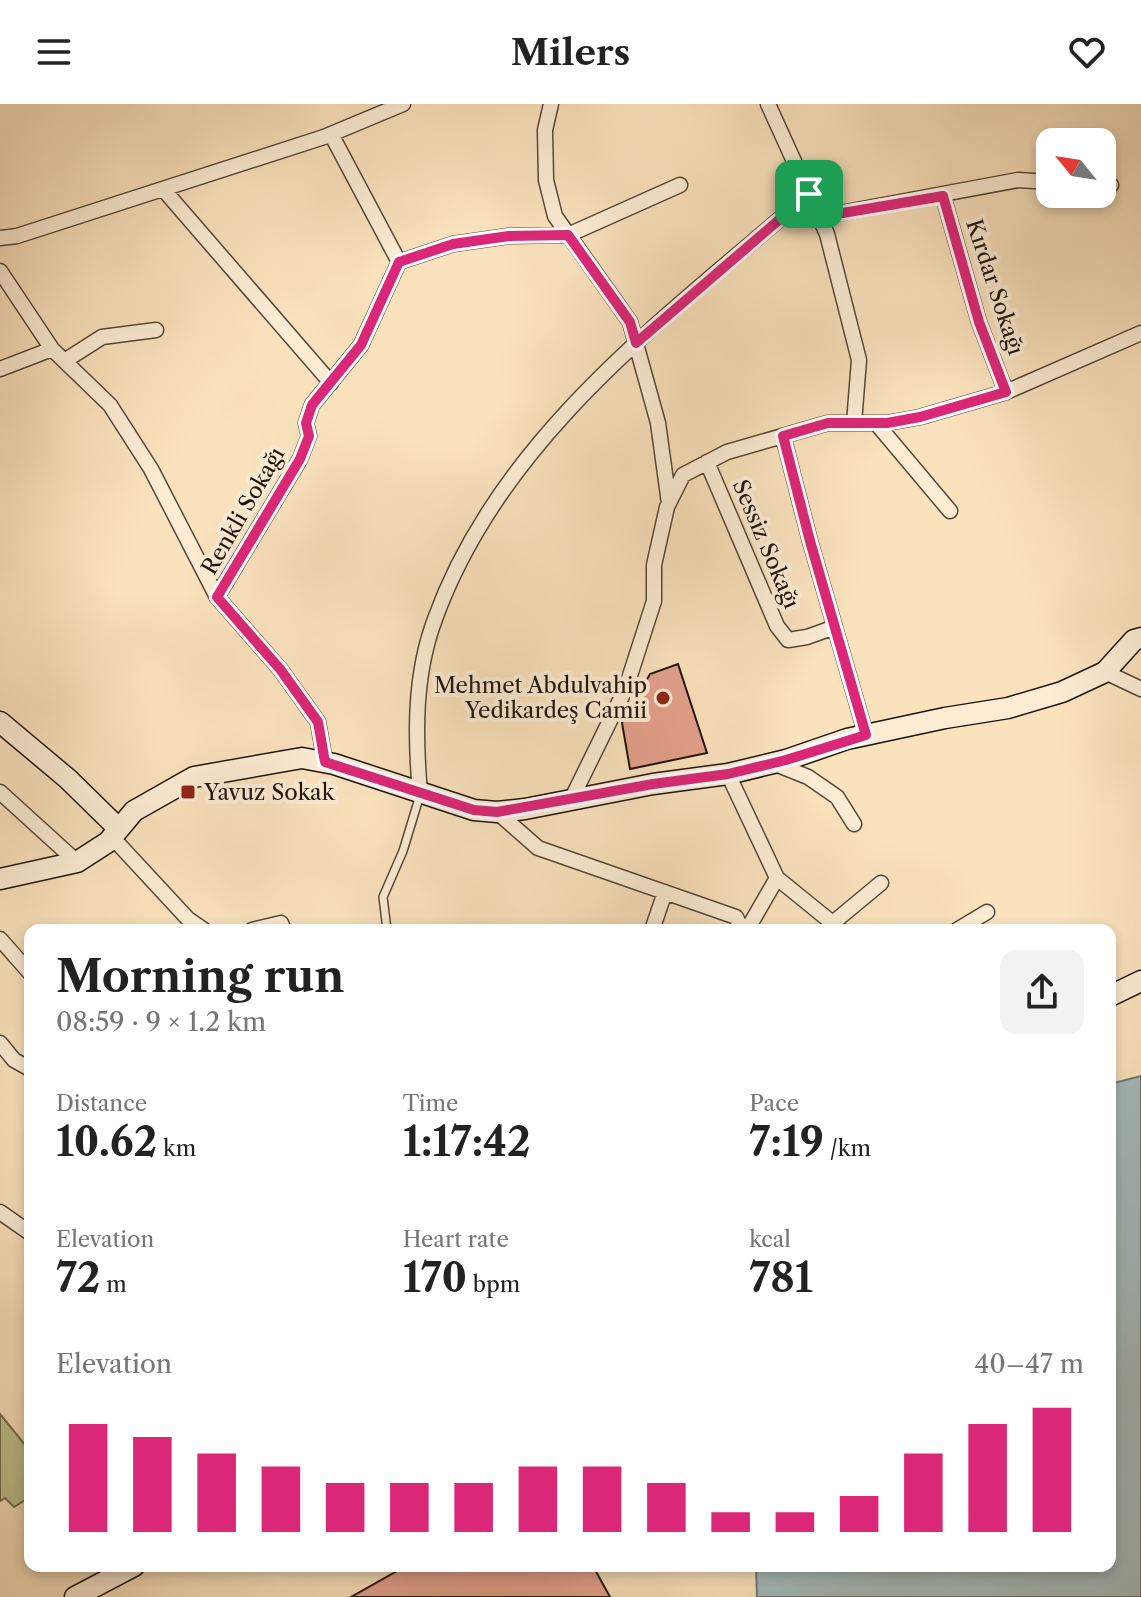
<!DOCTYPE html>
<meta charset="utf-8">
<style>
:root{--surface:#fff;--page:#f2f2f2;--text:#222;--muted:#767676;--accent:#db2777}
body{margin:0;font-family:"Libre Caslon Text",serif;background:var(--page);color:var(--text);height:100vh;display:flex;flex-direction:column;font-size:30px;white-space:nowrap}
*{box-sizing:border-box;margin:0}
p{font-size:26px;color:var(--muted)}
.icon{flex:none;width:44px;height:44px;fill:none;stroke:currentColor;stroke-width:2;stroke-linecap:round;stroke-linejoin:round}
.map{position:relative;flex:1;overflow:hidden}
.panel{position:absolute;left:24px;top:820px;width:1092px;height:648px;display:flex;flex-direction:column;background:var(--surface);border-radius:16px;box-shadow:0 4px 12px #0003}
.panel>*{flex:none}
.needle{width:52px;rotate:300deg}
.tools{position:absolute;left:1036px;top:24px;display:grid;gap:16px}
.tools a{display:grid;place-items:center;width:80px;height:80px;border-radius:16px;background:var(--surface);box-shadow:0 4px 12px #0003;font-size:40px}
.pin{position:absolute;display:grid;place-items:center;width:68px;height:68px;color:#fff;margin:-34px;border-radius:16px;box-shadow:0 4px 12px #0006}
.round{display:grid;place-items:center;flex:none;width:84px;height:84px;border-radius:16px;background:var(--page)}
.head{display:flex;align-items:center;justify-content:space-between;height:136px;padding:0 32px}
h1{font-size:44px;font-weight:700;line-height:60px}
.stats{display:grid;grid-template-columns:repeat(3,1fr);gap:12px;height:136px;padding:8px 32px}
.stats div{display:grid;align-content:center}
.stats b{font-size:40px;font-weight:700}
.stats small{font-size:22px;font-weight:400}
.stats p{font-size:22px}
.chart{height:224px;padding:16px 32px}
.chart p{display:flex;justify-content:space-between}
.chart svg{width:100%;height:144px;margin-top:8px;stroke:var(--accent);stroke-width:6}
header{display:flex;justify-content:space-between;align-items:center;height:104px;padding:0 32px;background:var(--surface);font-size:36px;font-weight:700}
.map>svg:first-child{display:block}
.green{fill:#c0c38f;stroke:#706c4e;stroke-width:2}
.water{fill:#a4bbbc;stroke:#6f7876;stroke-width:2}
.building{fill:#e3a08c;stroke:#1f140d;stroke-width:2}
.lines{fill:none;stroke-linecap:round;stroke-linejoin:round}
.lane-casing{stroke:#564839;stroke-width:10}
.street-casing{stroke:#564839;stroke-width:17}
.secondary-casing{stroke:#1f140d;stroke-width:23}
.lane{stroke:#fcecd4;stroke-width:7}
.street{stroke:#fcecd4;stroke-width:14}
.secondary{stroke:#fcecd4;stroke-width:20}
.route-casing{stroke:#fff;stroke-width:16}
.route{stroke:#db2777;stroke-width:10}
.poi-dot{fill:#8f2418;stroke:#fcecd4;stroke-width:3}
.labels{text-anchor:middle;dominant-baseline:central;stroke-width:8;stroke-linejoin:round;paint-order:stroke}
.street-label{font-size:22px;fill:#1f140d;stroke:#fcecd4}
.poi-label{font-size:22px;fill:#1f140d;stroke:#fcecd4;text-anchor:end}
</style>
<header><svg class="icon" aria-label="menu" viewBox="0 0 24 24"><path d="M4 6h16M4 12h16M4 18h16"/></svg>Milers<svg class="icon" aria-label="heart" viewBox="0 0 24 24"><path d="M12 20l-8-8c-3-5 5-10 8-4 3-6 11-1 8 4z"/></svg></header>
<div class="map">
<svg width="1141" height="1493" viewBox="0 0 1141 1493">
<rect width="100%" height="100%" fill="#fae2bd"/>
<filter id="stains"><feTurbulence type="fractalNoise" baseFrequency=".0025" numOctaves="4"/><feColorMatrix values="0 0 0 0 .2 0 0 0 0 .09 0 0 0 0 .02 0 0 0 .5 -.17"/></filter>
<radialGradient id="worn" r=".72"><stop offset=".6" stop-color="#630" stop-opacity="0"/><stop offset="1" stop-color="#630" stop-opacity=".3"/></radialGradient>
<path class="green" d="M0,1310L30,1347V1393L14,1403L5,1394L0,1397Z"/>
<path class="water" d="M1141,972V1493H757L756,1462H1110V980Z"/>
<path class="building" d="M678,560L707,649L630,665L622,619L650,570Z
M406,1462H593L610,1493H351Z"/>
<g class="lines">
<g class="lane-casing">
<path id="lane" d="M387,826L383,793L403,747L420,691"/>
</g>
<g class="street-casing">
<path id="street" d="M551,0L545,26L546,76L555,112L630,218L658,319L669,399
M768,0L827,130L859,256L854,319
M331,30L399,158
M1102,80L1111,81
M163,85L331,279
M943,92L979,218L1006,288
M819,113L1018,76L1050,78
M0,134L17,132L324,33L403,0
M0,167L52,245L110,301L151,365L217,493L280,565L318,618L325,658
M66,256L102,233L156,226
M0,265L52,245
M876,319L950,407
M783,332L810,437L866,631
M707,358L777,522L788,536L807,533L835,523
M217,493L300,355L309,332L306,319L312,301L361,241L399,158L453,140L509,132L568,131L680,81
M1105,568L1141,585
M773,659L808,673L837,693L854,720
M728,670L777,774L841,826
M0,688L77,758
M420,689C415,631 414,571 435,515C501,332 668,212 809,90
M571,696L626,584L654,497V461L667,403L683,371L727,348L828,319H887L920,313L1006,288L1141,229
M497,708L538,744L736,813L742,826
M112,733L188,815L204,826
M834,818L881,779
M252,826L281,819L284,826
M652,826L665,788
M747,826L777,774
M957,826L987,808
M0,835L30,869
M0,939L14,956L30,965
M0,1108L30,1129"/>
</g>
<g class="secondary-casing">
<path id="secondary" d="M0,618L68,675L119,725
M0,775L77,758L108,738L134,707L194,673L302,654L334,660L474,706L497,708L525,705L653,680L728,670L786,656L847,635L945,614L1008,604L1062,588L1105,568L1134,536L1141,534
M1110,892L1141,877
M75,1493L134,1462"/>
</g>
<use href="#lane" class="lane"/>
<use href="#street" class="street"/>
<use href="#secondary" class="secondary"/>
</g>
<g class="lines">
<g class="route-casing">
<path id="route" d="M809,90L819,113L943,92L979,218L1006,288L920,313L887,319H828L783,332L810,437L866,631L786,656L728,670L653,680L497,708L474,706L325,658L318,618L280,565L217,493L300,355L309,332L306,319L312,301L361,241L399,158L453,140L509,132L568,131L630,218L636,239Z"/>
</g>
<use href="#route" class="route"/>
</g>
<g class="poi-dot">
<circle cx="663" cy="594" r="8"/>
<rect x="180" y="680" width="16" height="16" rx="4"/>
</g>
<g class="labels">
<g class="street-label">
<text transform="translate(995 183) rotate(72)">Kırdar Sokağı</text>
<text transform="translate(243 407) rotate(-60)">Renkli Sokağı</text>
<text transform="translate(766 440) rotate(67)">Sessiz Sokağı</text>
</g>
<g class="poi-label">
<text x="647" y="581">Mehmet Abdulvahip<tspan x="647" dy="25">Yedikardeş Camii</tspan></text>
<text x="204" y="688" text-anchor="start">Yavuz Sokak</text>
</g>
</g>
<rect width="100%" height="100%" filter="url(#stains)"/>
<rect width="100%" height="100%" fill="url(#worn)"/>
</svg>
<div class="tools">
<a><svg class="needle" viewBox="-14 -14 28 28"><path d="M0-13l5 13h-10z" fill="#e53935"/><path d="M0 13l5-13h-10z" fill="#767676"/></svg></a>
</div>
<div class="pin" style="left:809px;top:90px;background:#1e9e55"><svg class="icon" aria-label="arrive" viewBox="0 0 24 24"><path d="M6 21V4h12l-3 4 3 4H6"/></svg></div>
<section class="panel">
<div class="head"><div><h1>Morning run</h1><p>08:59 · 9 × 1.2 km</p></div><a class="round"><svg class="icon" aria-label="share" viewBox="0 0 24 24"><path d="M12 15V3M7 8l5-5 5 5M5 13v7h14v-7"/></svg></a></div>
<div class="stats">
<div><p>Distance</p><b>10.62<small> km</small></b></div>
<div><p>Time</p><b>1:17:42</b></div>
<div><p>Pace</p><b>7:19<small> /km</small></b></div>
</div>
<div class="stats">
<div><p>Elevation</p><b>72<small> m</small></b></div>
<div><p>Heart rate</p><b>170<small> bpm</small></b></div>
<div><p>kcal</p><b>781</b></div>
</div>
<div class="chart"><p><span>Elevation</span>40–47 m</p>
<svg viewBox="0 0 160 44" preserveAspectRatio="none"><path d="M5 44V11M15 44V15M25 44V20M35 44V24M45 44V29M55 44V29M65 44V29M75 44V24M85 44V24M95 44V29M105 44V38M115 44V38M125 44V33M135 44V20M145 44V11M155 44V6"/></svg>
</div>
</section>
</div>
